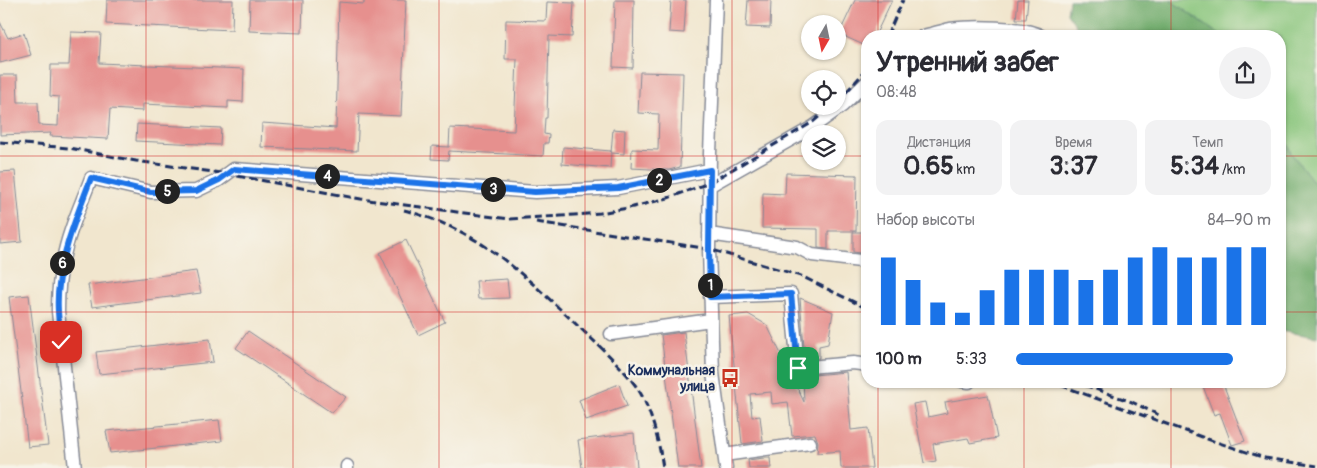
<!DOCTYPE html>
<html lang="ru">
<meta charset="utf-8">
<style>
:root{--surface:#fff;--page:#f2f2f3;--text:#2b2b33;--muted:#7c7c81;--accent:#1a73e8}
body{margin:0;font-family:Pangolin,sans-serif;background:var(--page);color:var(--text);height:100vh;display:flex;flex-direction:column;font-size:19px;white-space:nowrap}
*{box-sizing:border-box;margin:0}
p{font-size:16px;color:var(--muted)}
.icon{flex:none;width:28px;height:28px;fill:none;stroke:currentColor;stroke-width:2;stroke-linecap:round;stroke-linejoin:round}
.map{position:relative;flex:1;overflow:hidden}
.side{position:absolute;left:861px;top:30px;width:425px;height:358px;display:flex;flex-direction:column;background:var(--surface);border-radius:20px;box-shadow:0 1px 4px #0004}
.side>*{flex:none}
.needle{width:32px;rotate:189deg}
.controls{position:absolute;left:801px;top:15px;display:grid;gap:10px}
.controls a{display:grid;place-items:center;width:45px;height:45px;border-radius:50%;background:var(--surface);box-shadow:0 1px 4px #0004;font-size:25px}
.pin{position:absolute;display:grid;place-items:center;width:42px;height:42px;color:#fff;margin:-21px;border-radius:10px;box-shadow:0 2px 8px #0006}
.km{position:absolute;width:25px;height:25px;margin:-12px;border-radius:50%;background:#222;color:#fff;font-size:14px;line-height:25px;text-align:center}
.round{display:grid;place-items:center;flex:none;width:52px;height:52px;border-radius:26px;background:var(--page)}
.overview{display:flex;align-items:center;justify-content:space-between;height:85px;padding:0 15px}
h1{font-size:28px;font-weight:700;line-height:38px}
.stats{display:grid;grid-template-columns:repeat(3,1fr);gap:8px;height:85px;padding:5px 15px}
.stats div{display:grid;align-content:center;border-radius:12px;background:var(--page);text-align:center}
.stats b{font-size:25px;font-weight:700}
.stats small{font-size:14px;font-weight:400}
.stats p{font-size:14px}
.chart{height:140px;padding:10px 15px}
.chart p{display:flex;justify-content:space-between}
.chart svg{width:100%;height:90px;margin-top:5px;stroke:var(--accent);stroke-width:6}
ul{padding:0 15px;list-style:none;font-size:16px}
li{display:grid;grid-template-columns:80px 60px 1fr;align-items:center;height:38px}
li i{height:12px;border-radius:6px;background:var(--accent)}
.map>svg:first-child{display:block}
.green{fill:#88c57b;stroke:#527a6c}
.forest{fill:#6eaa6b;stroke:#446c64}
.building{fill:#e6908e}
.lines{fill:none;stroke-linecap:round;stroke-linejoin:round}
.minor-casing{stroke:#868a96;stroke-width:15}
.minor{stroke:#fff;stroke-width:12}
.rail{stroke:#1b2f5e;stroke-width:3;stroke-dasharray:8 4;stroke-linecap:butt}
.route-casing{stroke:#fff;stroke-width:10}
.route{stroke:#1a73e8;stroke-width:6}
.grid{fill:none;stroke:#d62828;stroke-width:1;stroke-opacity:0.55}
.labels{text-anchor:middle;dominant-baseline:central;stroke-width:5;stroke-linejoin:round;paint-order:stroke}
.poi-label{font-size:14px;font-weight:bold;fill:#1b2f5e;stroke:#f7f3e8;text-anchor:end}
</style>
<div class="map">
<svg width="1317" height="468" viewBox="0 0 1317 468">
<rect width="100%" height="100%" fill="#f7f3e8"/>
<filter id="ink" filterUnits="userSpaceOnUse"><feTurbulence type="fractalNoise" baseFrequency=".02" numOctaves="2"/><feDisplacementMap in="SourceGraphic" scale="10" xChannelSelector="R" yChannelSelector="G"/><feConvolveMatrix kernelMatrix="1 2 1 2 8 2 1 2 1" color-interpolation-filters="sRGB"/></filter>
<filter id="wash" filterUnits="userSpaceOnUse"><feTurbulence type="fractalNoise" baseFrequency=".0096" numOctaves="4" result="noise"/><feDisplacementMap in="SourceGraphic" scale="20" xChannelSelector="R" yChannelSelector="G"/><feGaussianBlur stdDeviation="1.12" result="paint"/><feColorMatrix in="noise" values="0 0 0 0 0 0 0 0 0 0 0 0 0 0 0 0 0 1.4 0 .05"/><feComposite in="paint" operator="in"/></filter>
<g filter="url(#wash)">
<rect width="100%" height="100%" fill="#f1e6ce"/>
<path class="green" d="M1170,0H1317V186L1291,153L1280,126V36H1221Z"/>
<path class="forest" d="M1069,0H1170L1221,36H1083L1067,13Z
M1280,126L1291,153L1317,186V337L1280,331Z"/>
<g id="blocks">
<path class="building" d="M107,0H233L232,30L106,24Z
M250,0H303L302,33L249,31Z
M364,0H406L401,116L359,114L357,151L261,147L262,123L336,128L339,2L364,4Z
M615,0H634L633,68L613,67Z
M671,0H686L684,33L669,32Z
M748,0H771L770,28L746,27Z
M855,0H892L875,36H868V47L839,34Z
M1018,0H1028L1026,19H1016Z
M547,2L574,3L572,37L549,36L547,118H545L544,134L549,135L548,143H544L543,156L449,151L448,160L431,159L432,146L449,147L450,128L514,131L517,59H505L506,20L546,21Z
M0,22L8,38L24,33L31,55L0,63Z
M71,32L101,33L99,63L244,69L243,102L228,101V108L143,104V111L110,109L108,139L50,136L51,133L0,135V75H17L18,102H38L39,125L58,126L59,97L50,96L51,65H69Z
M640,72L683,73L680,167L669,170L631,168L632,149L658,150L659,114L638,113Z
M137,124L221,128L220,145L136,141Z
M613,129L625,130L624,154L611,153Z
M563,147L611,151L610,168L562,164Z
M15,171L22,242L0,244V172Z
M786,173L857,175L856,231H828V249L818,248V229L762,228L763,193L785,194Z
M853,232H868V254L853,252Z
M406,240L445,322L418,335L380,253Z
M196,271L201,293L92,307L88,285Z
M507,279L509,298L478,299L476,281Z
M29,295L48,445L28,447L9,297Z
M800,298L833,312L828,344L819,346V358L805,359Z
M748,314L767,325L804,402L803,376L846,372L851,430L868,428L872,468H841L840,451L817,453L818,442L815,434L792,436L788,402L772,404L771,392L750,394L752,417L760,416L763,441L742,444L729,316Z
M248,331L346,397L332,413L236,348Z
M684,332L701,468H678L661,335Z
M210,339L213,362L99,374L96,352Z
M1201,381H1222L1245,441L1232,445L1220,413L1214,415Z
M619,384L627,406L586,420L579,400Z
M988,395L997,438L970,443L968,438L933,444L936,461L924,463L913,404L925,402L928,417L947,413L945,402Z
M219,420L222,441L110,453L106,431Z
M634,433L637,468H582L578,440Z
M764,458H770L771,468H749L748,460Z"/>
</g>
</g>
<g filter="url(#ink)">
<use href="#blocks" fill-opacity="0" stroke="#868a96" stroke-width="1"/>
<g class="lines">
<g class="minor-casing">
<path id="minor" d="M716,0L710,153L709,249L713,373L726,468
M923,36C932,34 941,31 950,29C970,26 1024,26 1041,36
M709,186L813,127L842,106L868,81
M709,234L797,247L812,255L868,262
M710,297L791,294L798,368L853,363L868,365
M611,334L711,320
M962,381L969,382
M724,455L810,443
M75,468L58,311C58,294 59,277 63,260C68,232 81,205 91,178L151,192L196,191L219,180L234,169L535,192L618,188L709,170
M347,468V466"/>
</g>
<use href="#minor" class="minor"/>
<path class="rail" d="M887,36L903,0
M838,101L868,68
M0,142L69,148L136,161L227,174L361,199L509,219L561,216L600,213L633,207L668,198L709,183L813,122L831,106
M404,210C430,217 454,227 477,241C514,264 546,296 578,326C599,346 634,376 645,402C654,422 660,447 663,468
M536,222L709,249L801,276L868,309
M1049,381L1213,441L1265,458L1317,466
M1073,381L1132,402L1161,416"/>
</g>
</g>
<g class="lines" filter="url(#ink)">
<g class="route-casing">
<path id="route" d="M61,342C59,323 56,304 59,285C63,248 78,213 91,178L151,192L196,191L219,180L234,169L535,192L618,188L710,170L709,249L710,297L791,294L798,368"/>
</g>
<use href="#route" class="route"/>
</g>
<path class="grid" d="M146,0V468M293,0V468M439,0V468M585,0V468M732,0V468M878,0V36M1024,0V36M1171,0V36M0,156H810M838,156H868M1280,156H1317M0,312H868M1280,312H1317M878,381V468M1024,381V468M1171,381V468"/>
<defs>
<g id="bus-bare" transform="scale(1.5)"><path d="M-5-6H5V4H4V6H2V4H-2V6H-4V4H-5ZM-3.5-4V0h7V-4ZM-3.5 1.2v1.5H-2V1.2ZM2 1.2v1.5H3.5V1.2Z" fill="#c8321e" stroke="#f7f3e8" stroke-width="2.5" paint-order="stroke"/></g>
</defs>
<g fill-rule="evenodd">
<use href="#bus-bare" x="730" y="378"/>
</g>
<g class="labels">
<g class="poi-label">
<text x="715" y="370">Коммунальная<tspan x="715" dy="16">улица</tspan></text>
</g>
</g>
</svg>
<div class="controls">
<a><svg class="needle" viewBox="-14 -14 28 28"><path d="M0-13l5 13h-10z" fill="#e53935"/><path d="M0 13l5-13h-10z" fill="#7c7c81"/></svg></a>
<a><svg class="icon" aria-label="locate" viewBox="0 0 24 24"><circle cx="12" cy="12" r="6"/><path d="M12 2v4M12 18v4M2 12h4M18 12h4"/></svg></a>
<a><svg class="icon" aria-label="layers" viewBox="0 0 24 24"><path d="M12 4l9 5-9 5-9-5zM3 14l9 5 9-5"/></svg></a>
</div>
<div class="pin" style="left:798px;top:368px;background:#1e9e55"><svg class="icon" aria-label="arrive" viewBox="0 0 24 24"><path d="M6 21V4h12l-3 4 3 4H6"/></svg></div>
<div class="pin" style="left:61px;top:342px;background:#d93025"><svg class="icon" aria-label="check" viewBox="0 0 24 24"><path d="M5 12l5 5 9-10"/></svg></div>
<b class="km" style="left:710px;top:285px">1</b>
<b class="km" style="left:659px;top:180px">2</b>
<b class="km" style="left:493px;top:189px">3</b>
<b class="km" style="left:327px;top:176px">4</b>
<b class="km" style="left:167px;top:191px">5</b>
<b class="km" style="left:62px;top:263px">6</b>
<section class="side">
<div class="overview"><div><h1>Утренний забег</h1><p>08:48</p></div><a class="round"><svg class="icon" aria-label="share" viewBox="0 0 24 24"><path d="M12 15V3M7 8l5-5 5 5M5 13v7h14v-7"/></svg></a></div>
<div class="stats">
<div><p>Дистанция</p><b>0.65<small> km</small></b></div>
<div><p>Время</p><b>3:37</b></div>
<div><p>Темп</p><b>5:34<small> /km</small></b></div>
</div>
<div class="chart"><p><span>Набор высоты</span>84–90 m</p>
<svg viewBox="0 0 160 44" preserveAspectRatio="none"><path d="M5 44V11M15 44V22M25 44V33M35 44V38M45 44V27M55 44V17M65 44V17M75 44V17M85 44V22M95 44V17M105 44V11M115 44V6M125 44V11M135 44V11M145 44V6M155 44V6"/></svg>
</div>
<ul>
<li><b>100 m</b>5:33<i style="width:85%"></i></li>
</ul>
</section>
</div>
